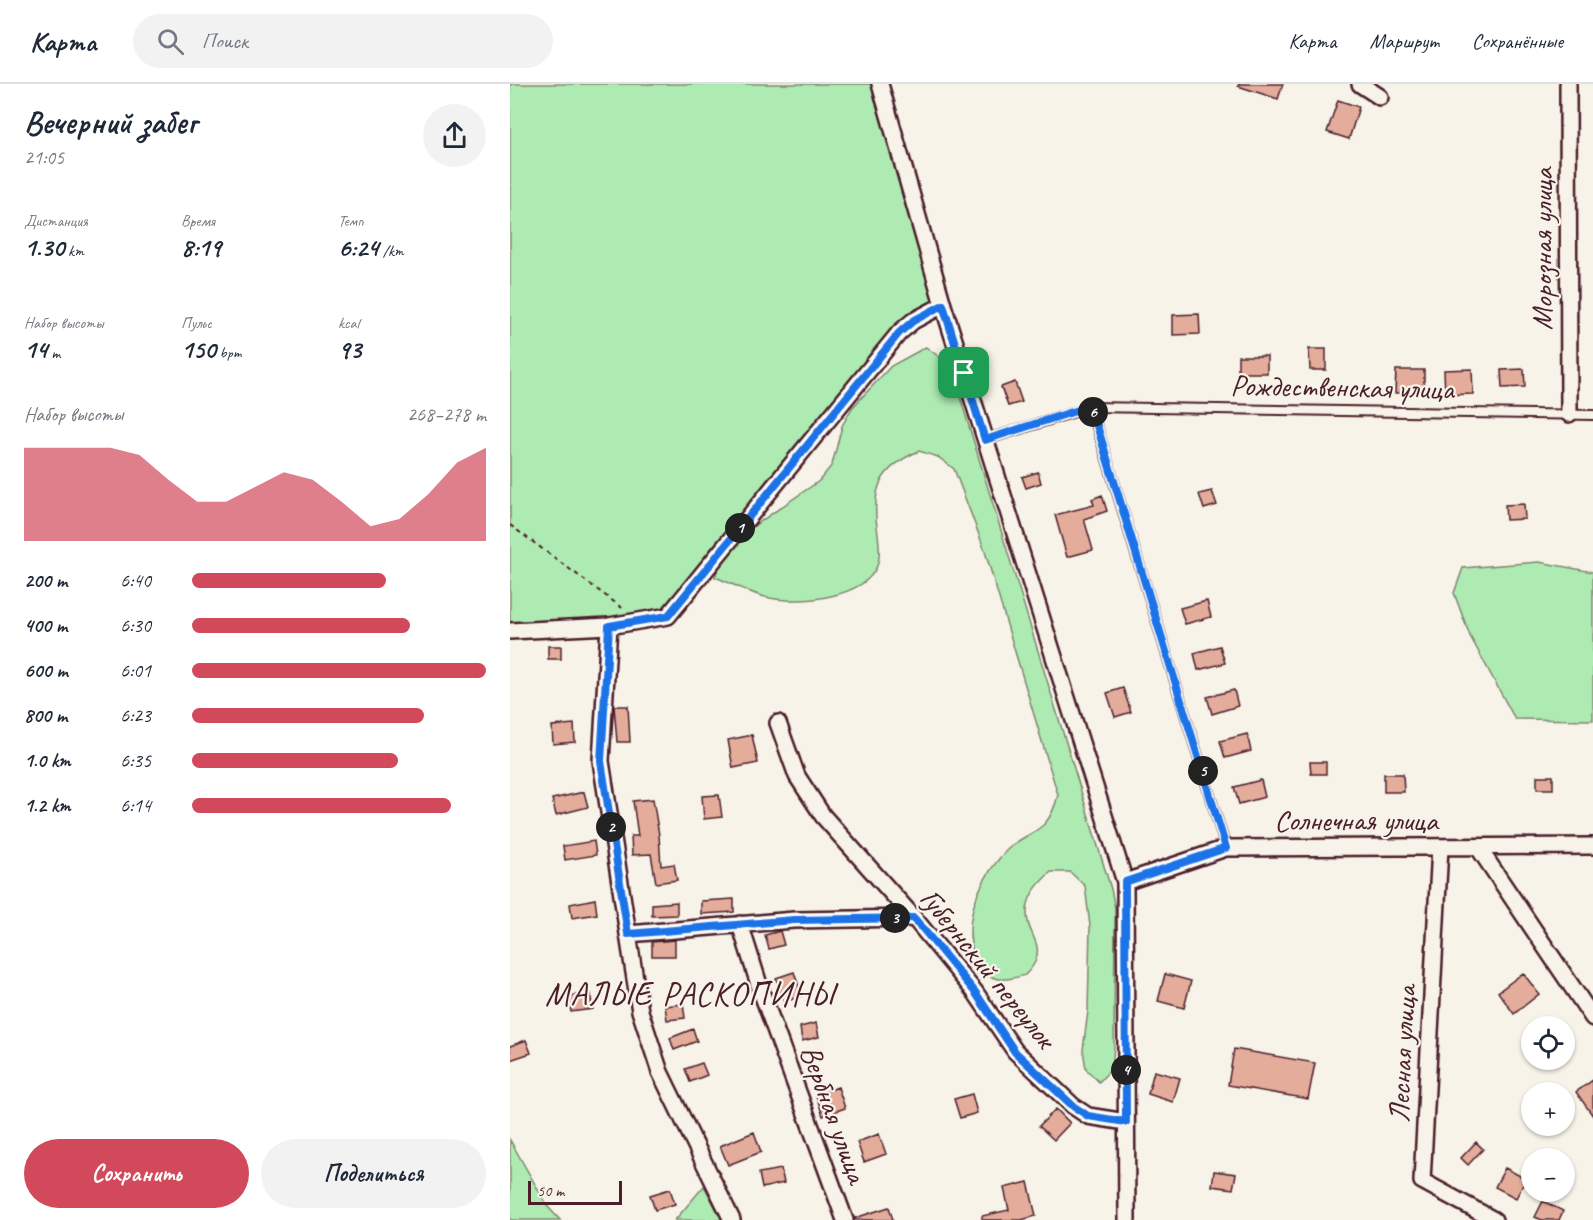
<!DOCTYPE html>
<html lang="ru">
<meta charset="utf-8">
<style>
:root{--surface:#fff;--page:#f2f2f3;--text:#1f2937;--muted:#747a83;--line:#e0e1e3;--accent:#d1495b}
body{margin:0;font-family:Caveat,sans-serif;background:var(--page);color:var(--text);height:100vh;display:flex;flex-direction:column;font-size:22px;white-space:nowrap}
*{box-sizing:border-box;margin:0}
p{font-size:20px;color:var(--muted)}
.icon{flex:none;width:33px;height:33px;fill:none;stroke:currentColor;stroke-width:2;stroke-linecap:round;stroke-linejoin:round}
.map{position:relative;flex:1;overflow:hidden}
.panel{display:flex;flex-direction:column;background:var(--surface);width:510px}
.panel>*{flex:none}
.controls{position:absolute;left:1011px;top:932px;display:grid;gap:12px}
.controls a{display:grid;place-items:center;width:54px;height:54px;border-radius:50%;background:var(--surface);box-shadow:0 2px 4px #0004;font-size:30px}
.scale{position:absolute;left:18px;bottom:15px;width:94px;box-sizing:border-box;padding-left:6px;border:3px solid #4a1f2b;border-top:0;font-size:16px;line-height:21px;white-space:nowrap;color:#4a1f2b;-webkit-text-stroke:4px #f7f3e8;paint-order:stroke}
.pin{position:absolute;display:grid;place-items:center;width:51px;height:51px;color:#fff;margin:-26px;border-radius:12px;box-shadow:0 3px 9px #0006}
.km{position:absolute;width:30px;height:30px;margin:-15px;border-radius:50%;background:#222;color:#fff;font-size:16px;line-height:30px;text-align:center}
.round{display:grid;place-items:center;flex:none;width:63px;height:63px;border-radius:32px;background:var(--page)}
.overview{display:flex;align-items:center;justify-content:space-between;height:102px;padding:0 24px}
h1{font-size:33px;font-weight:800;line-height:45px}
.figures{display:grid;grid-template-columns:repeat(3,1fr);gap:9px;height:102px;padding:6px 24px}
.figures div{display:grid;align-content:center}
.figures b{font-size:26px;font-weight:800}
.figures small{font-size:16px;font-weight:400}
.figures p{font-size:16px}
.chart{height:168px;padding:12px 24px}
.chart p{display:flex;justify-content:space-between}
.chart svg{width:100%;height:108px;margin-top:6px;fill:var(--accent);opacity:.7}
.action{display:flex;gap:12px;margin-top:auto;padding:12px 24px}
.action a{flex:1;height:69px;border-radius:36px;background:var(--accent);color:#fff;font-size:24px;font-weight:800;line-height:69px;text-align:center}
.action a+a{background:var(--page);color:var(--text)}
ul{padding:0 24px;list-style:none;font-size:20px}
li{display:grid;grid-template-columns:96px 72px 1fr;align-items:center;height:45px}
li i{height:15px;border-radius:8px;background:var(--accent)}
header{display:flex;align-items:center;gap:36px;box-sizing:border-box;height:84px;padding:0 30px;background:var(--surface);border-bottom:2px solid var(--line)}
header strong{font-size:28px}
nav{display:flex;gap:33px;margin-inline-start:auto;font-size:21px}
.search{width:420px;height:54px;background:var(--page);display:flex;align-items:center;gap:15px;box-sizing:border-box;padding:0 21px;border-radius:33px;color:var(--muted);font-size:22px}
main{display:flex;flex:1;min-height:0}
.map>svg:first-child{display:block}
.green{fill:#aeebb2;stroke:#7c856e;stroke-width:1.5}
.building{fill:#e3ac9b;stroke:#4a1f2b;stroke-width:1.5}
.lines{fill:none;stroke-linecap:round;stroke-linejoin:round}
.service-casing{stroke:#4a1f2b;stroke-width:12}
.minor-casing{stroke:#4a1f2b;stroke-width:20}
.path{stroke:#4a1f2b;stroke-width:2;stroke-dasharray:4.5 4.5;stroke-linecap:butt}
.service{stroke:#f7f3e8;stroke-width:8}
.minor{stroke:#f7f3e8;stroke-width:15}
.route-casing{stroke:#fff;stroke-width:12}
.route{stroke:#1a73e8;stroke-width:8}
.labels{text-anchor:middle;dominant-baseline:central;stroke-width:4.5;stroke-linejoin:round;paint-order:stroke}
.street-label{font-size:30px;fill:#4a1f2b;stroke:#f7f3e8}
.quarter-label{font-size:33px;letter-spacing:1.5px;fill:#4a1f2b;stroke:#f7f3e8}
</style>
<header>
<strong>Карта</strong>
<div class="search"><svg class="icon" aria-label="search" viewBox="0 0 24 24"><circle cx="10" cy="10" r="6"/><path d="M15 15l6 6"/></svg>Поиск</div>
<nav><a>Карта</a><a>Маршрут</a><a>Сохранённые</a></nav>
</header>
<main>
<section class="panel">
<div class="overview"><div><h1>Вечерний забег</h1><p>21:05</p></div><a class="round"><svg class="icon" aria-label="share" viewBox="0 0 24 24"><path d="M12 15V3M7 8l5-5 5 5M5 13v7h14v-7"/></svg></a></div>
<div class="figures">
<div><p>Дистанция</p><b>1.30<small> km</small></b></div>
<div><p>Время</p><b>8:19</b></div>
<div><p>Темп</p><b>6:24<small> /km</small></b></div>
</div>
<div class="figures">
<div><p>Набор высоты</p><b>14<small> m</small></b></div>
<div><p>Пульс</p><b>150<small> bpm</small></b></div>
<div><p>kcal</p><b>93</b></div>
</div>
<div class="chart"><p><span>Набор высоты</span>268–278 m</p>
<svg viewBox="0 0 160 44" preserveAspectRatio="none"><path d="M0 44V6L10 6L20 6L30 6L40 9L50 19L60 28L70 28L80 22L90 16L100 19L110 28L120 38L130 35L140 25L150 12L160 6V44z"/></svg>
</div>
<ul>
<li><b>200 m</b>6:40<i style="width:66%"></i></li>
<li><b>400 m</b>6:30<i style="width:74%"></i></li>
<li><b>600 m</b>6:01<i style="width:100%"></i></li>
<li><b>800 m</b>6:23<i style="width:79%"></i></li>
<li><b>1.0 km</b>6:35<i style="width:70%"></i></li>
<li><b>1.2 km</b>6:14<i style="width:88%"></i></li>
</ul>
<div class="action"><a>Сохранить</a><a>Поделиться</a></div>
</section>
<div class="map">
<svg width="1083" height="1136" viewBox="0 0 1083 1136">
<rect width="100%" height="100%" fill="#f7f3e8"/>
<filter id="ink" filterUnits="userSpaceOnUse"><feTurbulence type="fractalNoise" baseFrequency=".0167" numOctaves="2"/><feDisplacementMap in="SourceGraphic" scale="12" xChannelSelector="R" yChannelSelector="G"/><feConvolveMatrix kernelMatrix="1 2 1 2 8 2 1 2 1" color-interpolation-filters="sRGB"/></filter>
<g filter="url(#ink)">
<path class="green" d="M0,0H370L433,221L389,249L158,532L0,542Z
M416,263L432,275L443,290L601,805L605,824L604,963L602,984L589,998L576,985L573,966L578,927L580,842L575,802L560,788H541C526,801 513,817 518,838C521,851 531,861 526,875C525,881 519,887 515,891C501,895 484,900 473,886C445,850 467,799 494,769C518,743 537,755 548,711L474,464L444,385L428,373L409,367C367,385 361,407 368,450C369,459 371,473 367,482C354,514 290,520 260,514C242,511 222,499 205,493L214,468L228,453L309,397L322,381L332,342L342,324L381,282Z
M1029,478L1083,488V636L1005,635L960,552L944,509L953,484Z
M0,1056L38,1123L50,1136H0Z
M194,1102L212,1136H165Z"/>
<path class="building" d="M729,0H773L768,15L728,2Z
M828,16L849,23L839,55L817,48Z
M689,230L690,250L663,251V231Z
M799,265H816V286H800Z
M728,272H757V289H728Z
M962,285L963,310L935,311L934,286Z
M1014,285L1015,303L992,304L991,286Z
M886,286H914V309H885Z
M505,298L512,318L498,322L491,303Z
M528,388L531,399L516,404L512,393Z
M702,407L707,421L694,425L689,410Z
M592,411L597,427L574,435L583,466L557,473L545,431L584,421L582,415Z
M1014,420L1015,435L996,436L995,421Z
M697,517L701,533L675,540L670,524Z
M38,562H51V575H38Z
M710,562L715,579L688,586L684,569Z
M613,604L621,628L605,633L597,609Z
M724,606L728,622L702,630L697,613Z
M104,622H118L120,658H107Z
M64,640L65,658L43,660L42,642Z
M737,650L741,667L715,674L710,657Z
M242,651L248,679L223,684L218,656Z
M800,678H816V690H801Z
M874,690H893L894,708H874Z
M1027,692H1043V705H1027Z
M751,696L755,713L729,720L724,703Z
M74,708L78,723L46,731L42,715Z
M209,711L212,733L194,735L192,712Z
M143,715L149,751L151,782L164,780L167,796L146,799L141,770L122,771L121,752H128L123,717Z
M84,757L86,771L55,776L53,762Z
M85,815L87,830L62,834L60,820Z
M224,815V828L191,830V817Z
M167,818V831L142,832V820Z
M270,847L274,861L259,865L255,851Z
M165,856V872H142V858Z
M284,888L292,912L274,918L266,894Z
M1013,889L1029,910L1004,930L988,908Z
M655,890L681,897L674,924L648,917Z
M80,909L83,925L61,928L58,912Z
M173,920L175,934L157,936L155,922Z
M306,939L309,953L292,957L290,943Z
M183,945L187,957L164,966L160,954Z
M16,956L21,969L0,976V962Z
M724,965L805,979L798,1015L718,1001Z
M192,979L197,991L180,998L175,985Z
M644,987L670,994L663,1018L638,1010Z
M1083,996V1032L1066,1008Z
M328,1003L335,1024L313,1032L306,1011Z
M462,1010L467,1029L450,1034L444,1015Z
M546,1025L560,1039L544,1056L529,1042Z
M244,1048L251,1068L218,1081L210,1062Z
M369,1050L376,1070L354,1078L347,1058Z
M966,1058L973,1065L958,1081L951,1074Z
M995,1084L1016,1095L1006,1114L985,1103Z
M271,1085L274,1099L252,1104L249,1089Z
M704,1087L726,1090L723,1105L702,1102Z
M518,1098L526,1132L511,1136H472V1132L499,1126L494,1104Z
M160,1105L165,1120L145,1126L140,1111Z
M1033,1117L1053,1127L1049,1136H1032L1025,1133Z
M379,1123L383,1136H346L345,1134Z"/>
<g class="lines">
<g class="service-casing">
<path id="service" d="M581,323L716,764
M475,356L581,323L1083,331"/>
</g>
<g class="minor-casing">
<path id="minor" d="M370,0L433,221L615,798L617,1136
M850,0L870,13
M1058,0L1059,330
M99,542L91,677L130,927L150,988L222,1136
M0,547L99,542L158,532L389,249L403,237L433,221
M268,639L287,692L313,732L404,834L465,908L505,967L563,1022L578,1032L616,1038
M930,763L912,1097L984,1136
M968,763L1083,934
M615,798L716,764L1083,762
M230,840L251,907L335,1136
M118,850L284,836L404,834"/>
</g>
<path class="path" d="M0,441L115,526"/>
<use href="#service" class="service"/>
<use href="#minor" class="minor"/>
</g>
</g>
<g class="lines" filter="url(#ink)">
<g class="route-casing">
<path id="route" d="M433,221L475,356L581,322L716,764L615,798L616,1038L578,1032L563,1022L505,968L465,908L404,834L284,836L118,850L91,677L99,542L158,532L389,249L403,237Z"/>
</g>
<use href="#route" class="route"/>
</g>
<g class="labels">
<g class="street-label">
<text transform="translate(1032 165) rotate(-90)">Морозная улица</text>
<text transform="translate(832 303) rotate(1)">Рождественская улица</text>
<text x="846" y="736">Солнечная улица</text>
<text transform="translate(478 884) rotate(51)">Губернский переулок</text>
<text transform="translate(892 970) rotate(-87)">Лесная улица</text>
<text transform="translate(324 1030) rotate(70)">Вербная улица</text>
</g>
<g class="quarter-label">
<text x="180" y="910">МАЛЫЕ РАСКОПИНЫ</text>
</g>
</g>
</svg>
<div class="controls">
<a><svg class="icon" aria-label="locate" viewBox="0 0 24 24"><circle cx="12" cy="12" r="6"/><path d="M12 2v4M12 18v4M2 12h4M18 12h4"/></svg></a>
<a>+</a>
<a>−</a>
</div>
<div class="scale">50 m</div>
<div class="pin" style="left:454px;top:289px;background:#1e9e55"><svg class="icon" aria-label="arrive" viewBox="0 0 24 24"><path d="M6 21V4h12l-3 4 3 4H6"/></svg></div>
<b class="km" style="left:230px;top:444px">1</b>
<b class="km" style="left:101px;top:743px">2</b>
<b class="km" style="left:385px;top:834px">3</b>
<b class="km" style="left:616px;top:986px">4</b>
<b class="km" style="left:693px;top:687px">5</b>
<b class="km" style="left:583px;top:328px">6</b>
</div>
</main>
